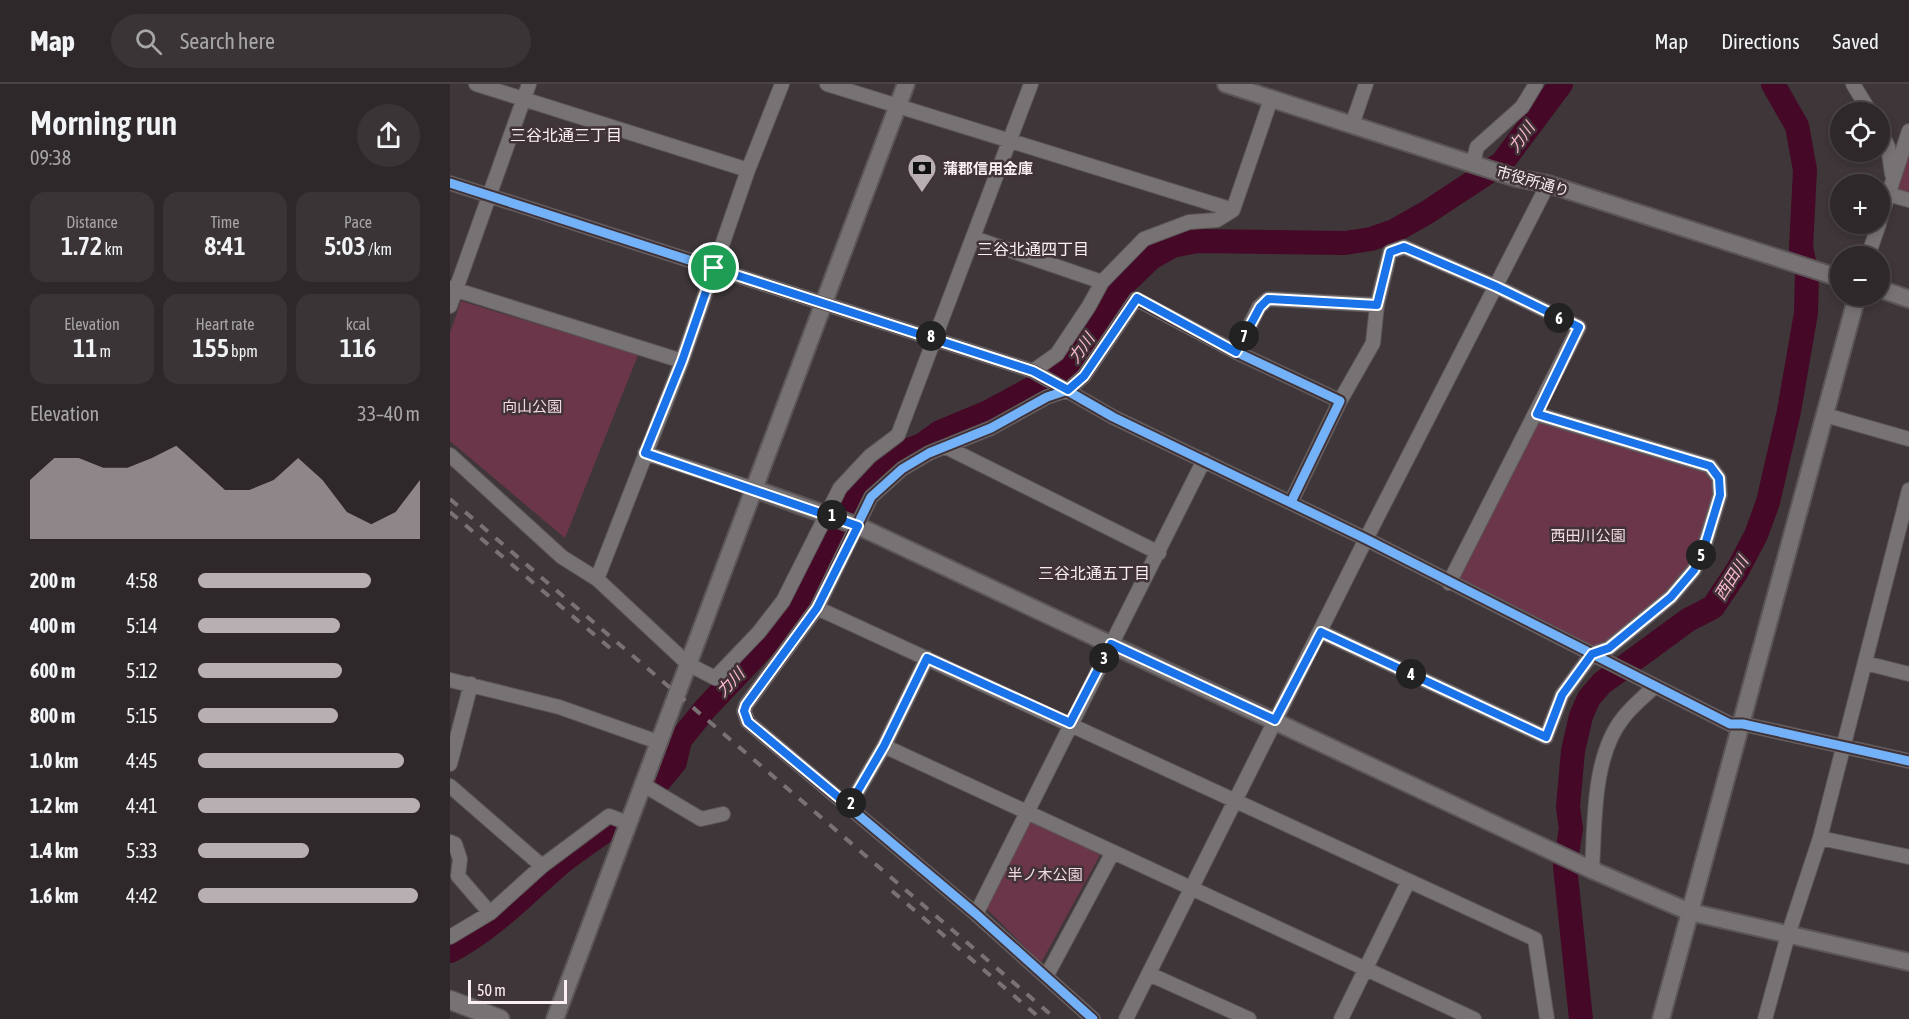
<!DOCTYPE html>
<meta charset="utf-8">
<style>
:root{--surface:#2e282a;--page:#3a3436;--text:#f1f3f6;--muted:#a7a6a8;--line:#494447;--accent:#b8afb2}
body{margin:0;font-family:"Asap Condensed","Noto Sans JP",sans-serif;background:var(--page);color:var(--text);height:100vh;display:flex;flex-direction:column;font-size:22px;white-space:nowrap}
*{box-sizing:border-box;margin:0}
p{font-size:20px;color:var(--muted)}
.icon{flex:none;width:33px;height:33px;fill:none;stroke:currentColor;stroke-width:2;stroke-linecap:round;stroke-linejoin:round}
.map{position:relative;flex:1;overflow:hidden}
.side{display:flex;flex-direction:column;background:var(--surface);width:450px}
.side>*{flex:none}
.buttons{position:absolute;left:1380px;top:18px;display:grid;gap:12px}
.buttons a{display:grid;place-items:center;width:60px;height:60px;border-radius:50%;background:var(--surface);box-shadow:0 3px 9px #0003,0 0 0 2px var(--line);font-size:30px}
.scale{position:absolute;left:18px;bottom:15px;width:99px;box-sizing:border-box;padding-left:6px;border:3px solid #faf0f3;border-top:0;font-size:16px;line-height:21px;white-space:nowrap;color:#faf0f3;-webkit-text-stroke:4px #413237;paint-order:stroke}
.pin{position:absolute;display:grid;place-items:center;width:51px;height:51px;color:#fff;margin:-26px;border:3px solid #fff;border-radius:50%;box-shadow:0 2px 6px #0007}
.km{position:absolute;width:30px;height:30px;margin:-15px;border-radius:50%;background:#222;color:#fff;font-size:16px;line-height:30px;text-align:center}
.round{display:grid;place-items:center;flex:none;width:63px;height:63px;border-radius:32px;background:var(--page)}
.overview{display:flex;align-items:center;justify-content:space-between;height:102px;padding:0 30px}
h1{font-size:33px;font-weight:600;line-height:45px}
.stats{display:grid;grid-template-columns:repeat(3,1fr);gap:9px;height:102px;padding:6px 30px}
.stats div{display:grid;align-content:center;border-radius:15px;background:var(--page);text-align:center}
.stats b{font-size:26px;font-weight:600}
.stats small{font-size:16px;font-weight:400}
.stats p{font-size:16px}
.chart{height:168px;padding:12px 30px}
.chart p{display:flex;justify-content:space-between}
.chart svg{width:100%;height:108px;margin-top:6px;fill:var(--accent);opacity:.7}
ul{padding:0 30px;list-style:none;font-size:20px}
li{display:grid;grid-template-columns:96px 72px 1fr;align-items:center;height:45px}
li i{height:15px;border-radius:8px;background:var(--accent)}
header{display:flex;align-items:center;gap:36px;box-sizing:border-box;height:84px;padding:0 30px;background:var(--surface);border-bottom:2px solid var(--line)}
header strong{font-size:28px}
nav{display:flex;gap:33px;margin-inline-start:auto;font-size:21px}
.search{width:420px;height:54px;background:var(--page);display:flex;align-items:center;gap:15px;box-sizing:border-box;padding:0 21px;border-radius:33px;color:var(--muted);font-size:22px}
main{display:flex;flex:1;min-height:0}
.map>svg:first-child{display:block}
.green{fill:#6c364a}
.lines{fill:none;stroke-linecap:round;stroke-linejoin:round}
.river{stroke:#450826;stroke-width:24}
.minor-casing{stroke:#5c5557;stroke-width:16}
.tertiary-casing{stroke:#5c5557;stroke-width:20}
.secondary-casing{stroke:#5c5557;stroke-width:21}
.minor{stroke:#777273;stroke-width:14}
.tertiary{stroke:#777273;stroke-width:16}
.secondary{stroke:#777273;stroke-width:18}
.rail{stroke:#797274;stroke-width:4;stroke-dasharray:10 10;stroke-linecap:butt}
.cycleway-casing{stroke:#413237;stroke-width:13}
.cycleway{stroke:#73b2f8;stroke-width:9}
.route-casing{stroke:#fff;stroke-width:12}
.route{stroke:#1a73e8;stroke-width:8}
.labels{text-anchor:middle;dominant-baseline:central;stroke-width:5;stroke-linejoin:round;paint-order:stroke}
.poi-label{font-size:15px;font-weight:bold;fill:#faf0f3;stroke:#413237;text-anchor:start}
.street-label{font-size:15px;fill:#faf0f3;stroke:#413237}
.park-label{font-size:15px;fill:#f1dbe2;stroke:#413237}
.neighbourhood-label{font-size:16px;fill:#faf0f3;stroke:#413237}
.water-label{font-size:16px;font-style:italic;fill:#fbbbcf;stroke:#413237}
</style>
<header>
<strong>Map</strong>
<div class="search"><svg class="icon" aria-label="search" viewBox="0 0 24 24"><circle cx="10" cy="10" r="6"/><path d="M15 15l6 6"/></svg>Search here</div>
<nav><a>Map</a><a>Directions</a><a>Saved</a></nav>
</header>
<main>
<section class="side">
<div class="overview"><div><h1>Morning run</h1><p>09:38</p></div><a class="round"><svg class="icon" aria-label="share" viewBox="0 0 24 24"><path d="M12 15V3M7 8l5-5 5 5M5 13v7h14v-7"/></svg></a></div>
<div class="stats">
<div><p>Distance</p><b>1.72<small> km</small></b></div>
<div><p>Time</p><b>8:41</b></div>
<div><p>Pace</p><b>5:03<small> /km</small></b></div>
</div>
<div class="stats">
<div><p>Elevation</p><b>11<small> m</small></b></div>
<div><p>Heart rate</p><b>155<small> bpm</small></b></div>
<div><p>kcal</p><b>116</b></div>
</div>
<div class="chart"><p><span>Elevation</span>33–40 m</p>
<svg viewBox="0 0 160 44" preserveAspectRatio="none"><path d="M0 44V20L10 11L20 11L30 15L40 15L50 11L60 6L70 15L80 24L90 24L100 20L110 11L120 20L130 33L140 38L150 33L160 20V44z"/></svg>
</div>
<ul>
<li><b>200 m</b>4:58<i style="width:78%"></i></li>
<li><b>400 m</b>5:14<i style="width:64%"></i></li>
<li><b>600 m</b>5:12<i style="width:65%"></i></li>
<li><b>800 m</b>5:15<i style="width:63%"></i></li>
<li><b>1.0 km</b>4:45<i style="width:93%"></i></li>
<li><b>1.2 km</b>4:41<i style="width:100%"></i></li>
<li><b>1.4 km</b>5:33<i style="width:50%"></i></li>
<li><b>1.6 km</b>4:42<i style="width:99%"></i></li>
</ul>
</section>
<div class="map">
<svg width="1459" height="935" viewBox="0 0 1459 935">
<rect width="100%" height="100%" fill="#3e3638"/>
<path class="green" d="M1459,47V116L1438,110Z
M11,217L188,271L115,454L0,357V249Z
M1087,330L1260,382L1269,394L1244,486L1142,570L999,499Z
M578,732L650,771L591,879L537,825Z"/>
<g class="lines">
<path class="river" d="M211,695L225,678L230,656L255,625L337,538L365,496L387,453L402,408L437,374L472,361L490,348L538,328L612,288L627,272L676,198L701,174L722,162L747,157L895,159L921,155L944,147L976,129L1052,79L1111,0
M0,867C45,844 78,806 116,775C130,764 144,755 158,745
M1131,935L1115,782L1121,745L1118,723L1123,667L1131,632L1139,614L1152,599L1238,536L1263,523L1287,487L1306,451L1318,418L1339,327L1356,229L1357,190L1351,164L1355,86L1347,42L1323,0"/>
<g class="minor-casing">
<path id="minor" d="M26,0L298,86
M377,0L783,126
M1403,0L1420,28
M902,41L916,0
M1430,46L1438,63L1442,90
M1023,79L1027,63L1072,23L1086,0
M0,99L583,287L663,333L916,455L1280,640H1293L1459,677
M1438,110L1459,116
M1430,136L1459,47
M524,154L652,198
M1418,172L1429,140
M0,204L232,277
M0,222L79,0
M786,268L809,223L818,215L927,221
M583,287L607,270L639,222L652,198L694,155L739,138L767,136L783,126L821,15
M890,317L923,259L927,221L940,168L954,163L1047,203L1129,243L999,499
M1375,331L1459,355
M496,363L709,469
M195,369L304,405
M0,371L112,473L147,495L238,580L265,594L309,548L333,517L390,404L420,372L448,351L581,0
M147,495L232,277L298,86L332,0
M367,524L1085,855L1097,935
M871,548L1096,653L1112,611L1142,570L1159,564L1221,513L1244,486L1253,467L1270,411L1269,394L1260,382L1087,330
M1415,579L1459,590
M0,596L109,623L208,658
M434,662L477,574
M0,680L21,600
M192,700L251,735L273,730
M0,702L92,782
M399,722L434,662L1024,935
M1370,754L1459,773
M0,758L5,760L10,775L8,792L40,829
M1142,786C1145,739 1142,673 1173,634C1182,622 1195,612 1205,602
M526,830L754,376
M0,853L40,829L92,782L159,732L178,739
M699,890L799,935
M597,891L663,768
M643,935L526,830L298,638L294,627L296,621L367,524L421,413L452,385L479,369L541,344L597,313L618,306L634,292L686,215L786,268L890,317L841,418
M676,935L916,455L1098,100
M891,935L958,798
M1315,935L1338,851L1370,754L1459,406"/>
</g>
<g class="tertiary-casing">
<path id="tertiary" d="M776,0L1066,94L1098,100L1390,194
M1430,205L1459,215
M304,405L408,442L1142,786L1240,828L1459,878
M105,935L456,0
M1211,935L1407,212"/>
</g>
<g class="secondary-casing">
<path id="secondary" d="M0,916L50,935"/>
</g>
<use href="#minor" class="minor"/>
<use href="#tertiary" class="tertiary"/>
<use href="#secondary" class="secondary"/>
<path class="rail" d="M0,415L606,935
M0,428L167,570
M442,807L591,935"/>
<g class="cycleway-casing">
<path id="cycleway" d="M0,99L583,287L663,333L916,455L1280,640H1293L1459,677
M643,935L526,830L298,638L294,627L296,621L367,524L421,413L452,385L479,369L541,344L597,313L618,306L634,292L686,215L786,268L890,317L841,418"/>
</g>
<use href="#cycleway" class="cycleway"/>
</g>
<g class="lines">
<g class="route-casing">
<path id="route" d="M954,163L1047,203L1129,243L1087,330L1260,382L1269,394L1270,411L1253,467L1244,486L1221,513L1159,564L1142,570L1112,611L1096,653L871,548L825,636L661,560L620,639L477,574L434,662L399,722L298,638L294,627L296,621L367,524L408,442L195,369L232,277L264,184L583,287L618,306L634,292L687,214L786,268L810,223L818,215L927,221L940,168Z"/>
</g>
<use href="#route" class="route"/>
</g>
<defs>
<g id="bank-pin" transform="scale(1.5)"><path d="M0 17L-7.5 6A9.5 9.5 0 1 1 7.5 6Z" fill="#b8afb2" stroke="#413237"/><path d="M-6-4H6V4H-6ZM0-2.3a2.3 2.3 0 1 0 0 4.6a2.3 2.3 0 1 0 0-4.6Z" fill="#111"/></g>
</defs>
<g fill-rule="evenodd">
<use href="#bank-pin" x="472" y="84"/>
</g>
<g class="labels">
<g class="poi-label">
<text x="493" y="84">蒲郡信用金庫</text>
</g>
<g class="street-label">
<text transform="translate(1083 97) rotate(16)">市役所通り</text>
</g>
<g class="park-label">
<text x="82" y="322">向山公園</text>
<text x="1138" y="451">西田川公園</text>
<text x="595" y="790">半ノ木公園</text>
</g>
<g class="neighbourhood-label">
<text x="116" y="51">三谷北通三丁目</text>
<text x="583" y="165">三谷北通四丁目</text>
<text x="644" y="489">三谷北通五丁目</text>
</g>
<g class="water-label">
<text transform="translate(1071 53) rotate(-53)">力川</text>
<text transform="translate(631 264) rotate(-54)">力川</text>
<text transform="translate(1281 494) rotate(-58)">西田川</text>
<text transform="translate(280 598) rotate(-46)">力川</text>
</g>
</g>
</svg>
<div class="buttons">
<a><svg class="icon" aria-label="locate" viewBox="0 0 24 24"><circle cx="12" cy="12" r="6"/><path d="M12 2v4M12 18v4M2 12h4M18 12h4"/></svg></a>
<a>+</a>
<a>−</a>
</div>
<div class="scale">50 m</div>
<div class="pin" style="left:264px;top:184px;background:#1e9e55"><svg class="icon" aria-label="arrive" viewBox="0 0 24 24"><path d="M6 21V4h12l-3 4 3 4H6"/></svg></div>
<b class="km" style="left:382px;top:431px">1</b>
<b class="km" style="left:401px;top:719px">2</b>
<b class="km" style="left:654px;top:574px">3</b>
<b class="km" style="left:961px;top:590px">4</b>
<b class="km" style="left:1251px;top:471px">5</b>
<b class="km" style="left:1109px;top:234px">6</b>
<b class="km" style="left:794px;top:252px">7</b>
<b class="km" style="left:481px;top:252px">8</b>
</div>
</main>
